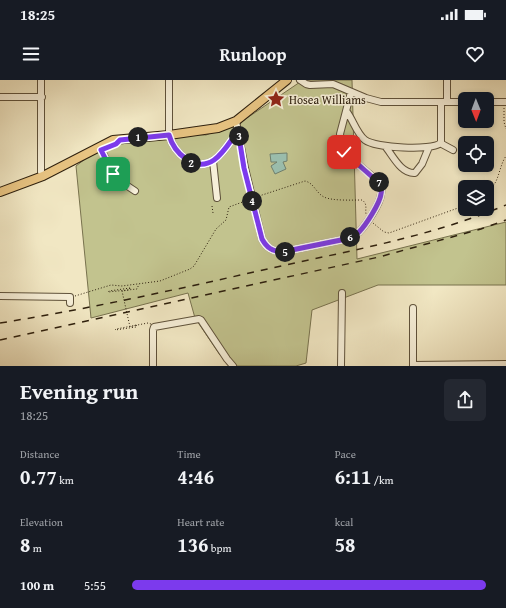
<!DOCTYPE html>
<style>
:root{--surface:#171b24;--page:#242831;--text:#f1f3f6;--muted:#9ea1a6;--accent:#7c3aed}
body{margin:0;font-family:"Gentium Book Plus",serif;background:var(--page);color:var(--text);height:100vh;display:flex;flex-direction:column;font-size:15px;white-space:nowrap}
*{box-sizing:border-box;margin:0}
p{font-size:13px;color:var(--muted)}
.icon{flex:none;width:22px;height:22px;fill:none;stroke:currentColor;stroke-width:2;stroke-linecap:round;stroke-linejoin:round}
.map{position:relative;height:286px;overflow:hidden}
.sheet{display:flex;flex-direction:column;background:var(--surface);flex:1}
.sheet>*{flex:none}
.needle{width:26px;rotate:179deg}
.buttons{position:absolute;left:458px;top:12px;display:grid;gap:8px}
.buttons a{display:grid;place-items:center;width:36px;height:36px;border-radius:6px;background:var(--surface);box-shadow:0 2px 6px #0003;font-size:20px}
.pin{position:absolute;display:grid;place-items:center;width:34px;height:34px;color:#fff;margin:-17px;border-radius:8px;box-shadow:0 2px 6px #0006}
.km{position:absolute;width:20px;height:20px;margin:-10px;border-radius:50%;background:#222;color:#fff;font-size:11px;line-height:20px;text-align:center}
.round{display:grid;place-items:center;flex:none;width:42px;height:42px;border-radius:6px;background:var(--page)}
.head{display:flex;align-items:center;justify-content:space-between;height:68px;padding:0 20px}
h1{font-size:22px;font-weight:600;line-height:30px}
.figures{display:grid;grid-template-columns:repeat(3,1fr);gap:6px;height:68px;padding:4px 20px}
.figures div{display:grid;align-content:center}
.figures b{font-size:20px;font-weight:600}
.figures small{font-size:11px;font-weight:400}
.figures p{font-size:11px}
ul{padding:0 20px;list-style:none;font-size:13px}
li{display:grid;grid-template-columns:64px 48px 1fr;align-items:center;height:30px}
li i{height:10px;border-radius:5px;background:var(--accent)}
.status{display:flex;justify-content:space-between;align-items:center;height:28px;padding:0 20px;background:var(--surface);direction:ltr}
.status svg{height:11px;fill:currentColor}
header{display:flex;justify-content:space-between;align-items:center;height:52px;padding:0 20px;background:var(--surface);font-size:18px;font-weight:600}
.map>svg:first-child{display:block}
.green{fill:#c2c38e;stroke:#78724e}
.water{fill:#9bc0b0;stroke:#6f806f}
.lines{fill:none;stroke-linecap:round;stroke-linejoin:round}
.minor-casing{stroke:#5f523b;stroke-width:8}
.major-casing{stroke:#2e200e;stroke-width:10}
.path{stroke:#2e200e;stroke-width:1;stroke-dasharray:1 2;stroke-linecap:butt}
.minor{stroke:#f6efd8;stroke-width:6}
.major{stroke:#e8c482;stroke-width:8}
.rail{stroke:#2e200e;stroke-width:1.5;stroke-dasharray:7 7;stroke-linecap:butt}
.path-bridge{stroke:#2e200e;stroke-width:1;stroke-dasharray:1 2;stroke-linecap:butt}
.route-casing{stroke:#fff;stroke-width:8}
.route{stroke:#7c3aed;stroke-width:5}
.labels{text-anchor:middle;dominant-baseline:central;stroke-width:3;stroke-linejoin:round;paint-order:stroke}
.poi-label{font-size:12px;fill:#2e200e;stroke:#f6efd8;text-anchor:start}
</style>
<div class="status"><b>18:25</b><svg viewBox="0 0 49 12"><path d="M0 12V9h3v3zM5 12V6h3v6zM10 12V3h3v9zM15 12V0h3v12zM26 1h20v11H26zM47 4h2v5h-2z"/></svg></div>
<header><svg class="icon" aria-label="menu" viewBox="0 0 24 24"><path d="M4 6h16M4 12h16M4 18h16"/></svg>Runloop<svg class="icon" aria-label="heart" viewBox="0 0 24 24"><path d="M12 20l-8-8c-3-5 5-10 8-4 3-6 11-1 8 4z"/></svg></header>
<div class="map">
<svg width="506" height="286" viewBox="0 0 506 286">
<rect width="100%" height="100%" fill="#f1e7c3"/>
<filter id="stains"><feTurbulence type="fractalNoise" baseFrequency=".005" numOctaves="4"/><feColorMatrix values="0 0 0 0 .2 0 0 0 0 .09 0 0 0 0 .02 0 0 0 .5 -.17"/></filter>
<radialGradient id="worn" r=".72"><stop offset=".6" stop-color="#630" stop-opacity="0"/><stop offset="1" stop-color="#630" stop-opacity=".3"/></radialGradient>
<path class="green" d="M303,0H352L357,179L506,142V205H378L312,230L306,283L296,286H232L220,275L195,238L188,213L91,238L76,86L111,59L184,54L206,55L244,40Z"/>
<path class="water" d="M287,73V81L283,82L286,89L275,94L271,86L277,82H271L270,74Z"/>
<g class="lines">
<g class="minor-casing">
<path id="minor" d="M41,0V92L43,96
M169,0V55C174,73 195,93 214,80C224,73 231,60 238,51
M300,0L306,4L310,5L333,4L366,18L381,22H465
M447,0V22
M0,17H42
M487,22H506
M347,32C353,40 357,54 365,60C376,68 431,71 441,63V22
M236,41L245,88L262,159C267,168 272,171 282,172L346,159C351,157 355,155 359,152C366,145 380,124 381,114C382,110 381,106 379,102L348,76L342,67L340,54L351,12
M440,63L453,70
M385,66C393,76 401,94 415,93L422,84L429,67
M101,69L113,94L120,101L135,111
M213,81L217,118
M0,216L70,217V223
M413,285L506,284
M153,286V250L154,247L199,239L201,240L227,279L233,286
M341,286L342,213
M413,286V228"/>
</g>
<g class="major-casing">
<path id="major" d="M0,112L43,96L113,60L169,55L218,48L236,41L287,0"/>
</g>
<path class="path" d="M504,28V42L506,49
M487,112C500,103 498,88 506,76
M256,117L305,101C314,103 316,113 324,117C332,121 352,120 362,120C368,124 365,129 366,134
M212,126L213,133
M373,143L384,152L389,153L458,128L465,125
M130,208L109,211L108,212L137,209L139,204
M75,216L111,205L122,206L160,201L190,189L194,186L216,149L226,140L229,127L248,120
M136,245L137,246L136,247L115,250L116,249L148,243L151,244"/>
<use href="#minor" class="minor"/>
<use href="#major" class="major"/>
<path class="rail" d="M0,243C101,227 200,204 299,182C370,167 439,153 506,125
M0,260L379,177L481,149L506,140"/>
<path class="path-bridge" d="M130,208L129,210L122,211L130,247L136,245"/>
</g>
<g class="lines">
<g class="route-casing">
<path id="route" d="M113,94L101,70L116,64L120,60L169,55C174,73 195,93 214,80C224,73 231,60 238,51L244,88L262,159C267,168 272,171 282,172L346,159C351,157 356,155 359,152C366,145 380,123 381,114C382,110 381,106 378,102L344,72"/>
</g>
<use href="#route" class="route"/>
</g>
<defs>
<g id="sight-bare" transform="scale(1.38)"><path d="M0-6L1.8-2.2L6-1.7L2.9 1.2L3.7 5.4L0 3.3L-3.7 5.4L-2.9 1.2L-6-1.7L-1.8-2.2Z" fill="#8f2418" stroke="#f6efd8" stroke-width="2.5" paint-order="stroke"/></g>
</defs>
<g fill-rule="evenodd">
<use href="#sight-bare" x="276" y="19"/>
</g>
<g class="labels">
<g class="poi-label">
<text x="289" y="19">Hosea Williams</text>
</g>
</g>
<rect width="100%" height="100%" filter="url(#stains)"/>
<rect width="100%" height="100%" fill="url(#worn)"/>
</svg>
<div class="buttons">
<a><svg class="needle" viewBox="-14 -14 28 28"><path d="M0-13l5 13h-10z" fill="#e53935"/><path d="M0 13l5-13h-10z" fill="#9ea1a6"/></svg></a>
<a><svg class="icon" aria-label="locate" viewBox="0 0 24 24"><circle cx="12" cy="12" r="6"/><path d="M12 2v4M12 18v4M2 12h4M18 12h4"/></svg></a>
<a><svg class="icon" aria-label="layers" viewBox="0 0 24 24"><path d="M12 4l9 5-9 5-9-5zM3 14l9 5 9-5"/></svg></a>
</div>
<div class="pin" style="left:113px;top:94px;background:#1e9e55"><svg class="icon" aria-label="arrive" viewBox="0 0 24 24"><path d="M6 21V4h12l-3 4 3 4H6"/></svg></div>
<div class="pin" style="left:344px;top:72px;background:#d93025"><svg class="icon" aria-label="check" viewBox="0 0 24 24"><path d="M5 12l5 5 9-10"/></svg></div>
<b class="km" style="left:138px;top:57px">1</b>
<b class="km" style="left:191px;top:83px">2</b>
<b class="km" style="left:239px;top:56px">3</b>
<b class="km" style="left:252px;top:121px">4</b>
<b class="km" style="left:285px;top:172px">5</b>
<b class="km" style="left:350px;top:157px">6</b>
<b class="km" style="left:379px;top:102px">7</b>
</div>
<section class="sheet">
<div class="head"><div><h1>Evening run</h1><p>18:25</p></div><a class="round"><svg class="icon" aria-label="share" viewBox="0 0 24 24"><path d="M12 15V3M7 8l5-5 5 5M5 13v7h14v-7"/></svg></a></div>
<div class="figures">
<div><p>Distance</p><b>0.77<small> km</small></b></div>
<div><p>Time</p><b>4:46</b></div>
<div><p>Pace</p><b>6:11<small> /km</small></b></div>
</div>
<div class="figures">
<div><p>Elevation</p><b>8<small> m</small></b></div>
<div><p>Heart rate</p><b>136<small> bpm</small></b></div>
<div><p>kcal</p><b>58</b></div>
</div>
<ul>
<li><b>100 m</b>5:55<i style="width:100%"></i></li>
</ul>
</section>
